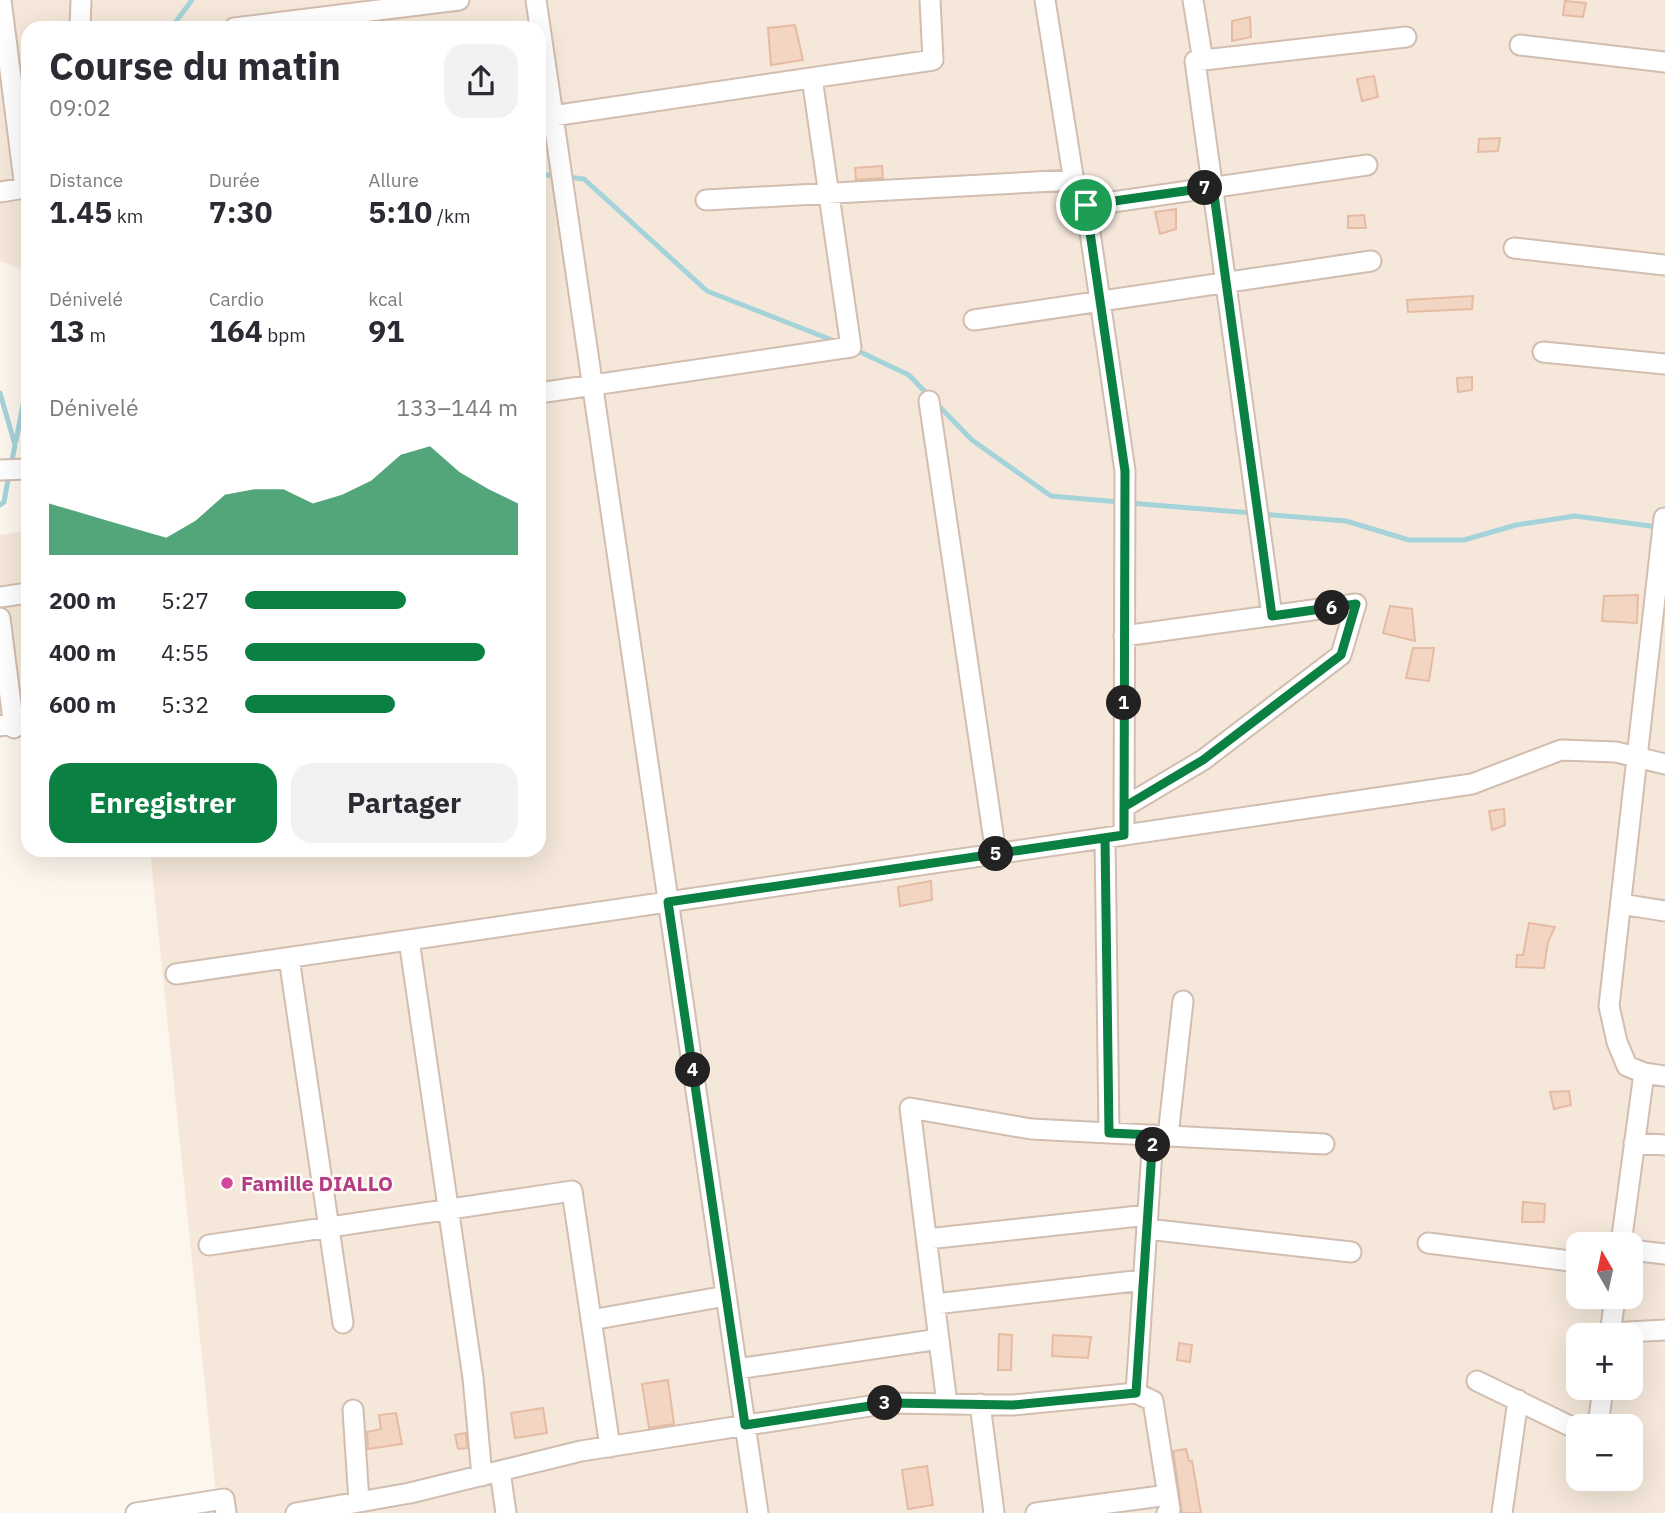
<!DOCTYPE html>
<html lang="fr">
<meta charset="utf-8">
<style>
:root{--surface:#fff;--page:#f2f2f3;--text:#2b2b33;--muted:#7c7c81;--accent:#0b8043}
body{margin:0;font-family:"IBM Plex Sans",sans-serif;background:var(--page);color:var(--text);height:100vh;display:flex;flex-direction:column;font-size:26px;white-space:nowrap}
*{box-sizing:border-box;margin:0}
p{font-size:23px;color:var(--muted)}
.icon{flex:none;width:38px;height:38px;fill:none;stroke:currentColor;stroke-width:2;stroke-linecap:round;stroke-linejoin:round}
.map{position:relative;flex:1;overflow:hidden}
.sheet{position:absolute;left:21px;top:21px;width:525px;height:836px;display:flex;flex-direction:column;background:var(--surface);border-radius:21px;box-shadow:0 7px 28px #0002}
.sheet>*{flex:none}
.needle{width:46px;rotate:351deg}
.controls{position:absolute;left:1566px;top:1232px;display:grid;gap:14px}
.controls a{display:grid;place-items:center;width:77px;height:77px;border-radius:14px;background:var(--surface);box-shadow:0 7px 28px #0002;font-size:35px}
.pin{position:absolute;display:grid;place-items:center;width:60px;height:60px;color:#fff;margin:-30px;border:4px solid #fff;border-radius:50%;box-shadow:0 2px 7px #0007}
.km{position:absolute;width:35px;height:35px;margin:-18px;border-radius:50%;background:#222;color:#fff;font-size:19px;line-height:35px;text-align:center}
.round{display:grid;place-items:center;flex:none;width:74px;height:74px;border-radius:21px;background:var(--page)}
.head{display:flex;align-items:center;justify-content:space-between;height:119px;padding:0 28px}
h1{font-size:38px;font-weight:800;line-height:52px}
.figures{display:grid;grid-template-columns:repeat(3,1fr);gap:10px;height:119px;padding:7px 28px}
.figures div{display:grid;align-content:center}
.figures b{font-size:30px;font-weight:800}
.figures small{font-size:19px;font-weight:400}
.figures p{font-size:19px}
.chart{height:196px;padding:14px 28px}
.chart p{display:flex;justify-content:space-between}
.chart svg{width:100%;height:126px;margin-top:7px;fill:var(--accent);opacity:.7}
.button{display:flex;gap:14px;margin-top:auto;padding:14px 28px}
.button a{flex:1;height:80px;border-radius:21px;background:var(--accent);color:#fff;font-size:28px;font-weight:800;line-height:80px;text-align:center}
.button a+a{background:var(--page);color:var(--text)}
ul{padding:0 28px;list-style:none;font-size:23px}
li{display:grid;grid-template-columns:112px 84px 1fr;align-items:center;height:52px}
li i{height:18px;border-radius:9px;background:var(--accent)}
.map>svg:first-child{display:block}
.residential{fill:#f5e8da;fill-rule:evenodd}
.lines{fill:none;stroke-linecap:round;stroke-linejoin:round}
.stream{stroke:#a5d3da;stroke-width:5}
.building{fill:#f3d5c3;stroke:#e6bba3;stroke-width:2}
.minor-casing{stroke:#d1beb0;stroke-width:23}
.minor{stroke:#fff;stroke-width:19}
.route-casing{stroke:#fff;stroke-width:14}
.route{stroke:#0b8043;stroke-width:9}
.hotel-dot{fill:#d1479c;stroke:#fffaf3;stroke-width:2.5}
.labels{text-anchor:middle;dominant-baseline:central;stroke-width:5;stroke-linejoin:round;paint-order:stroke}
.hotel-label{font-size:21px;font-weight:bold;fill:#b23c85;stroke:#fffaf3;text-anchor:start}
</style>
<div class="map">
<svg width="1665" height="1513" viewBox="0 0 1665 1513">
<rect width="100%" height="100%" fill="#fdf6ec"/>
<path class="residential" d="M0,0H1665V1513H218L150,851L539,850V28H28V272L0,261ZM1578,1244H1631V1297H1578ZM1578,1335H1631V1388H1578ZM1578,1426H1631V1479H1578Z
M28,530V733L0,735V535Z"/>
<g class="lines">
<path class="stream" d="M171,28L192,0
M539,174L557,176
M567,177L584,179L707,291L837,342
M856,350L909,375L929,396
M0,393L15,445L11,465
M936,403L972,440L1051,496L1119,502
M16,441L28,379
M1129,503L1252,513
M0,505L4,502L9,474
M1262,514L1346,521L1409,540H1464L1516,525L1575,516L1658,527"/>
</g>
<path class="building" d="M1565,1L1586,3L1583,17L1563,15Z
M1250,17L1251,37L1232,41V21Z
M795,25L803,60L771,65L768,28Z
M1374,76L1378,97L1362,101L1357,79Z
M1500,138L1498,151L1478,152L1479,139Z
M882,166L883,178L856,180L855,168Z
M1176,209V229L1160,234L1155,212Z
M1364,215L1366,228H1348V216Z
M1473,296L1472,309L1408,312L1407,300Z
M1472,377V390L1458,392L1457,378Z
M1638,595L1637,623L1602,621L1604,596Z
M1390,606L1412,609L1415,641L1383,633Z
M1413,648H1434L1429,681L1406,678Z
M1504,809L1505,825L1492,830L1489,811Z
M931,881L932,900L900,906L898,887Z
M1529,923L1555,927L1548,942L1544,968L1516,967L1517,955H1523Z
M1569,1091L1571,1105L1554,1109L1550,1092Z
M1523,1202L1545,1204L1544,1222H1522Z
M999,1334L1012,1335L1011,1370H998Z
M1053,1335L1091,1337L1088,1358L1052,1356Z
M1179,1343L1192,1345L1190,1362L1177,1360Z
M668,1380L674,1424L649,1428L642,1384Z
M543,1408L547,1433L515,1438L511,1413Z
M396,1413L402,1444L368,1449L367,1432L381,1429L379,1415Z
M466,1433L467,1448L458,1449L455,1435Z
M1186,1449L1189,1461H1192L1201,1513H1182L1173,1451Z
M927,1466L933,1505L908,1509L902,1470Z"/>
<g class="lines">
<g class="minor-casing">
<path id="minor" d="M536,0L758,1513
M1045,0L1078,207L1367,165
M1193,0L1203,61
M80,28L81,0
M234,28L459,0
M1520,45L1665,62
M539,118L933,60L930,0
M0,192L25,188L1,0
M706,200L1073,180
M1086,205L1125,471L1124,835
M1514,248L1665,265
M974,320L1371,261
M1543,352L1665,364
M539,393L851,347L812,78
M929,401L996,854
M0,470L28,469
M1664,518L1609,1006L1617,1042L1627,1066L1644,1073L1665,1076
M0,597L28,593
M1272,616L1195,61L1406,37
M0,618L14,728
M0,726L28,721
M1124,807L1203,760L1341,655L1356,604L1124,636
M1105,838L1109,1133
M1621,904L1665,911
M409,940L473,1378L482,1476
M289,958L343,1323
M176,974L1472,784L1561,750L1616,752L1665,764
M1168,1136L1183,1001
M1634,1143L1665,1145
M1147,1229L1351,1252
M927,1239L1148,1215
M1428,1243L1578,1262
M1621,1244L1644,1073
M209,1245L572,1191L610,1447
M1631,1250L1665,1254
M935,1304L1143,1280
M591,1320L726,1296
M1610,1333L1665,1330
M1610,1335L1615,1297
M737,1369L939,1339
M1477,1381L1578,1430
M1136,1393L1153,1135
M947,1404L910,1108L1031,1129L1324,1144
M980,1404L994,1513
M353,1410L359,1502
M1598,1426L1603,1388
M500,1471L506,1513
M136,1513L224,1499L226,1513
M296,1513L410,1493L581,1451L889,1403L1013,1405L1136,1393L1153,1401L1170,1509L1167,1513
M1036,1513L1168,1495
M1502,1513L1518,1400"/>
</g>
<use href="#minor" class="minor"/>
</g>
<g class="lines">
<g class="route-casing">
<path id="route" d="M1086,205L1125,471L1124,835L1105,838L1109,1133L1153,1135L1136,1393L1013,1405L890,1403L745,1425L668,902L1124,835V807L1203,760L1341,655L1356,604L1272,616L1213,187L1086,205"/>
</g>
<use href="#route" class="route"/>
</g>
<circle class="hotel-dot" cx="227" cy="1183" r="7"/>
<g class="labels">
<g class="hotel-label">
<text x="241" y="1183">Famille DIALLO</text>
</g>
</g>
</svg>
<div class="controls">
<a><svg class="needle" viewBox="-14 -14 28 28"><path d="M0-13l5 13h-10z" fill="#e53935"/><path d="M0 13l5-13h-10z" fill="#7c7c81"/></svg></a>
<a>+</a>
<a>−</a>
</div>
<div class="pin" style="left:1086px;top:205px;background:#1e9e55"><svg class="icon" aria-label="arrive" viewBox="0 0 24 24"><path d="M6 21V4h12l-3 4 3 4H6"/></svg></div>
<b class="km" style="left:1124px;top:703px">1</b>
<b class="km" style="left:1153px;top:1145px">2</b>
<b class="km" style="left:885px;top:1403px">3</b>
<b class="km" style="left:693px;top:1070px">4</b>
<b class="km" style="left:996px;top:854px">5</b>
<b class="km" style="left:1332px;top:608px">6</b>
<b class="km" style="left:1205px;top:188px">7</b>
<section class="sheet">
<div class="head"><div><h1>Course du matin</h1><p>09:02</p></div><a class="round"><svg class="icon" aria-label="share" viewBox="0 0 24 24"><path d="M12 15V3M7 8l5-5 5 5M5 13v7h14v-7"/></svg></a></div>
<div class="figures">
<div><p>Distance</p><b>1.45<small> km</small></b></div>
<div><p>Durée</p><b>7:30</b></div>
<div><p>Allure</p><b>5:10<small> /km</small></b></div>
</div>
<div class="figures">
<div><p>Dénivelé</p><b>13<small> m</small></b></div>
<div><p>Cardio</p><b>164<small> bpm</small></b></div>
<div><p>kcal</p><b>91</b></div>
</div>
<div class="chart"><p><span>Dénivelé</span>133–144 m</p>
<svg viewBox="0 0 160 44" preserveAspectRatio="none"><path d="M0 44V26L10 29L20 32L30 35L40 38L50 32L60 23L70 21L80 21L90 26L100 23L110 18L120 9L130 6L140 15L150 21L160 26V44z"/></svg>
</div>
<ul>
<li><b>200 m</b>5:27<i style="width:59%"></i></li>
<li><b>400 m</b>4:55<i style="width:88%"></i></li>
<li><b>600 m</b>5:32<i style="width:55%"></i></li>
</ul>
<div class="button"><a>Enregistrer</a><a>Partager</a></div>
</section>
</div>
